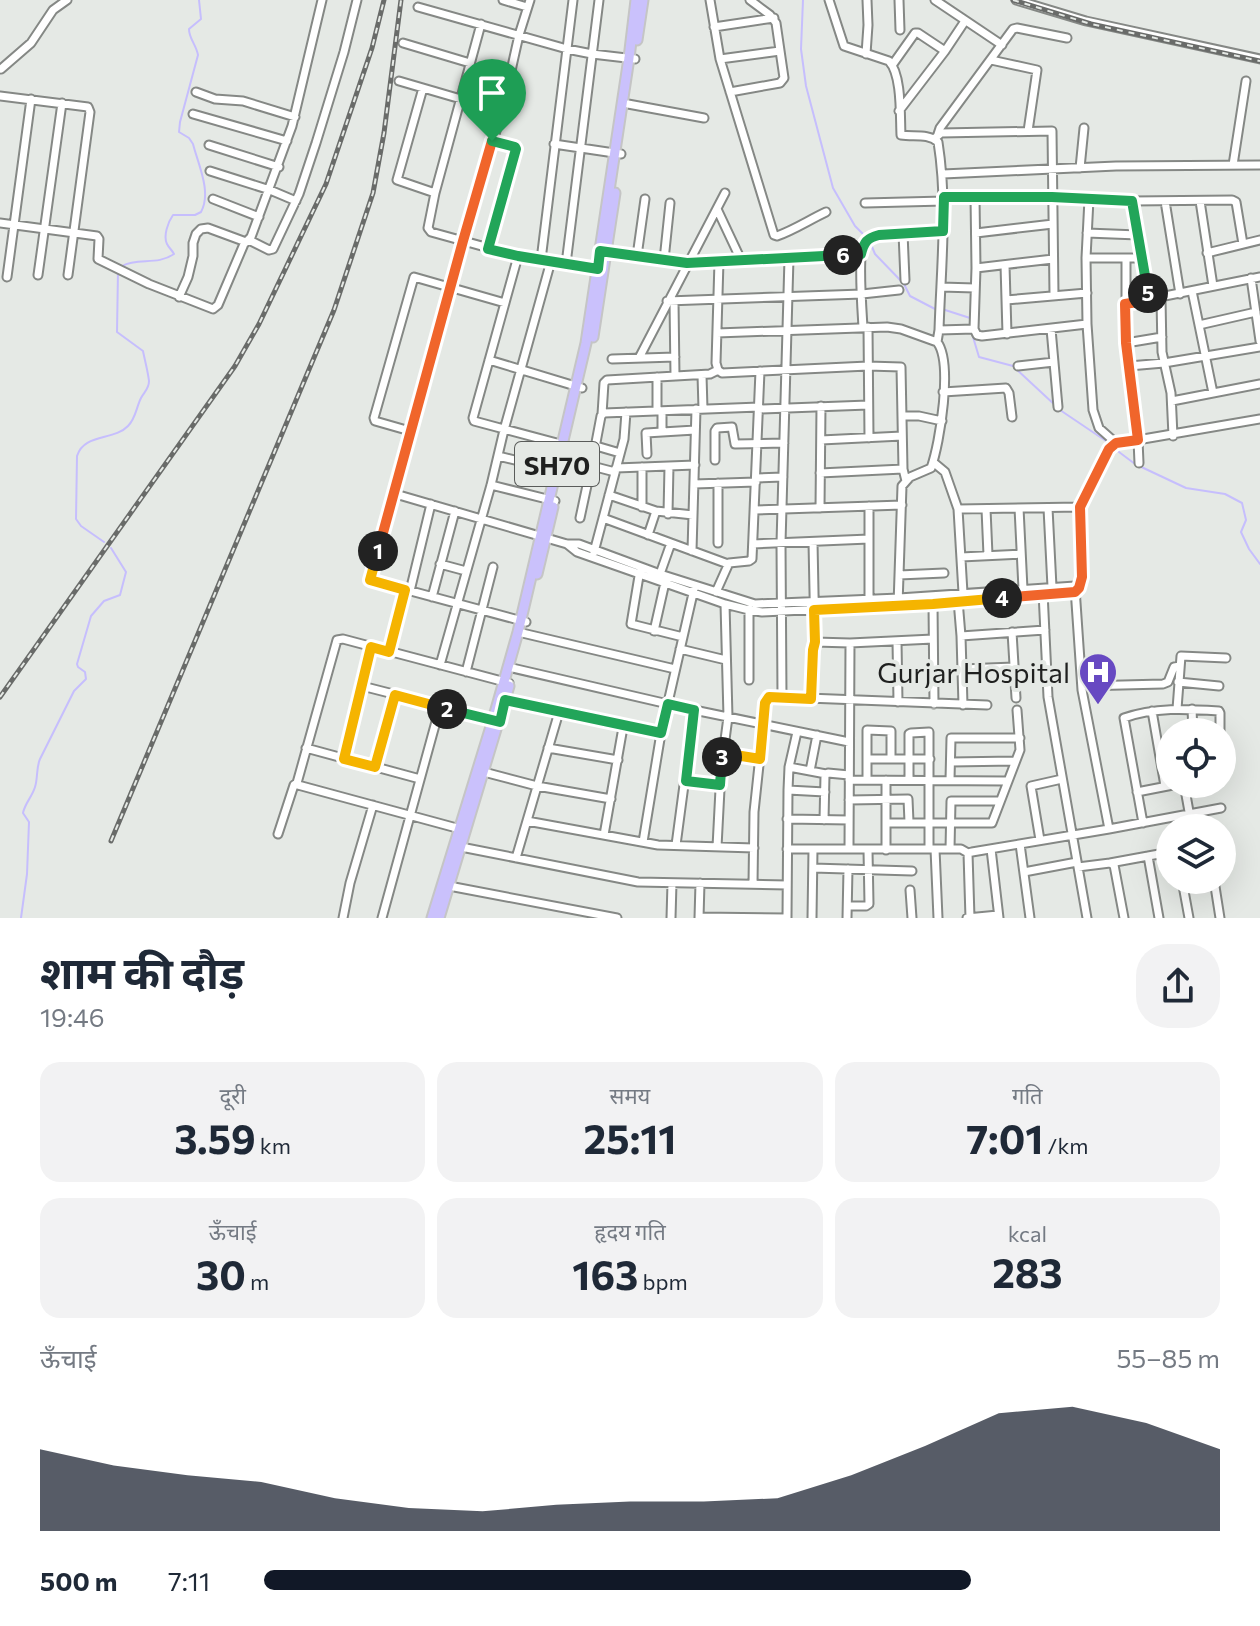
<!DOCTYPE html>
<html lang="hi">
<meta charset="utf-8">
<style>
:root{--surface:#fff;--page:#f2f2f3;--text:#1f2937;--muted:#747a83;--accent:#111827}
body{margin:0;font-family:Commissioner,"Noto Sans Devanagari",sans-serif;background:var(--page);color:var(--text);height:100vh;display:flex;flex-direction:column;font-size:30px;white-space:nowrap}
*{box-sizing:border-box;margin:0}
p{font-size:26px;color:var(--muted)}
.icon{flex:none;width:44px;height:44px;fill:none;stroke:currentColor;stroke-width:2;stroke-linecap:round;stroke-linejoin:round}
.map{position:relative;height:918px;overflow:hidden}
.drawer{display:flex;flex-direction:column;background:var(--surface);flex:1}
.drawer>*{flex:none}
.fabs{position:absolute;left:1156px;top:718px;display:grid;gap:16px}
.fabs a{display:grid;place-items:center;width:80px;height:80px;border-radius:50%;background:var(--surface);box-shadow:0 8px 32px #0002;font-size:40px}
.pin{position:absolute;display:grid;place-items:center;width:68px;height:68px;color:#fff;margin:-82px -34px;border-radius:50% 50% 50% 0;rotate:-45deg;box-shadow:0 0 8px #0007}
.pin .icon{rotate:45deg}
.km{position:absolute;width:40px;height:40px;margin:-20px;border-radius:50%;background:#222;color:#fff;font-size:22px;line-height:40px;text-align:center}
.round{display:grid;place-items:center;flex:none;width:84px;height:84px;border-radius:32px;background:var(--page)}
.head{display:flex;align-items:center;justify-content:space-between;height:136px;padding:0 40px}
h1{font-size:44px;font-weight:700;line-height:60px}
.figures{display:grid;grid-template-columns:repeat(3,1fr);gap:12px;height:136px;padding:8px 40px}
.figures div{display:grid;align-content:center;border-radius:20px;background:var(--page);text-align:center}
.figures b{font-size:40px;font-weight:700}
.figures small{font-size:22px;font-weight:400}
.figures p{font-size:22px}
.chart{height:224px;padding:16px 40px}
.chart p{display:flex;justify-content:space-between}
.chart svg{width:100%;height:144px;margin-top:8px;fill:var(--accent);opacity:.7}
ul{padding:0 40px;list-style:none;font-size:26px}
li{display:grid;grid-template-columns:128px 96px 1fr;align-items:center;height:60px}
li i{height:20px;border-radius:10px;background:var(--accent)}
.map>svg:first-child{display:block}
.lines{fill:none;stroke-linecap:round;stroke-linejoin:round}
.stream{stroke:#c6befd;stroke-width:2}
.minor-casing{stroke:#858885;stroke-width:11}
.major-casing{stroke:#c5c5c5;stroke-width:13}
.minor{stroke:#fff;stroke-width:7}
.major{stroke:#cac1fc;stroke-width:9}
.rail-casing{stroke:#696b69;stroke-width:5}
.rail{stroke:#e5e9e5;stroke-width:2;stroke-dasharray:6;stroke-linecap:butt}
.split-1-casing{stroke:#fff;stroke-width:16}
.split-2-casing{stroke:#fff;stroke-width:16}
.split-3-casing{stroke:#fff;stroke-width:16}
.split-4-casing{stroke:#fff;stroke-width:16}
.split-5-casing{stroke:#fff;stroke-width:16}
.split-6-casing{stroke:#fff;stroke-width:16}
.split-7-casing{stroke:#fff;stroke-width:16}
.split-1{stroke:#f0652b;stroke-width:10}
.split-2{stroke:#f5b400;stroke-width:10}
.split-3{stroke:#22a559;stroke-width:10}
.split-4{stroke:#f5b400;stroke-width:10}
.split-5{stroke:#f0652b;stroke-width:10}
.split-6{stroke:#22a559;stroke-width:10}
.split-7{stroke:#22a559;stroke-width:10}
.labels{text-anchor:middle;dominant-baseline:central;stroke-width:8;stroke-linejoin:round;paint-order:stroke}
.shield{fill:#e5e9e5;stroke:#5a5c5a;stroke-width:2}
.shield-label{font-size:26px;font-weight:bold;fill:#1f201f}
.poi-label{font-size:28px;fill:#1f201f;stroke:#e5e9e5;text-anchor:end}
</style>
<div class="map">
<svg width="1260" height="918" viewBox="0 0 1260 918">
<rect width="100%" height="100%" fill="#e5e9e5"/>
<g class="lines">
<path class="stream" d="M803,0L801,49L806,86L833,188L855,226L863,234
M870,242L875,254L904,284L910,296L935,309
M122,266C138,257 157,266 174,254C172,250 169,248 167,244C163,236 168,222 173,215H195L201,212C212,192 198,164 193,144L189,138L179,132L180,122L198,55C196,44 189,39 189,29L201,19L199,0
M942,309L970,318L971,321
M973,337L979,357L1013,366L1056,406
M1060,410L1109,443
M1115,449L1135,464L1186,488L1225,494L1242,503L1246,520L1241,532L1249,549L1260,564
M104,542L81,526L76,519L77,456C84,433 114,441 128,426C136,418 136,408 141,398C144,392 149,389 149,381C148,372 145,361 143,351L117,332L118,271
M21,918L27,874L29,822L23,813C25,803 32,797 35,787C38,778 36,768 40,759L74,691L86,679L85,672L78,667L77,664L91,616L104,601L120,595L126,572L111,548"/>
<g class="minor-casing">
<path id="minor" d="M503,0L527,7
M710,0L720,59L774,235L777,236C794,230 809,220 826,212
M829,0L844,46L889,61C902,75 900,115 901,135C914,137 928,133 938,142C948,205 941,267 939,330L937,342C953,362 940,443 931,468L910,477L902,486L898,605
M899,0L900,30
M935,0L1002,45
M1016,0L1086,21L1260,59
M418,7L567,49L592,54L635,59
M481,24L435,193L428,228L431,232L518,256L600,270
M714,27L774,18
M403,43L470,63
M945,51L965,21
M866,54L868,25L867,0
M720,59L780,51
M991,60L1037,70L1028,131
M893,64L915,33H918L945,51L899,111
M1,69L31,43L53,10L67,0
M399,81L502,111
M423,88L397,180L435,193
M196,92L215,99L243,101L295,117
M730,92L780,83L784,78L776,23L770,15L750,0
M0,96L88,107L90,112L68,275
M628,104L704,118
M193,114L287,141
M938,134L940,128L1013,29L1017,28L1067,38
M934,139L941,133L1052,131L1054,295
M554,144L621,154
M209,145L279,167
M1233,165L1246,81
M1080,168L1084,128
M210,171L270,190L296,201
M943,174L1116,166L1260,165
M944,197H1052L1132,201L1232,200L1236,202L1243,244
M213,199L259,217
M1089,199L1086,258L1087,324L1093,410L1099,428L1116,443
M1132,201L1149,300
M1165,201L1180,294
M1200,201L1213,286
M865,203L944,201
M717,209L741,260
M0,223L97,236L99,239L98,259L149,284L213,309L218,305L244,244L251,237L292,126L322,0
M903,233L905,280
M976,233L1053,224
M1087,233L1138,235
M249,240L269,250L273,249L299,194L316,143L344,52L357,0
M488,249L516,149L515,147L492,141
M604,251L687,263L861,254
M1207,253L1260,240
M518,256L473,418L474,421L594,453L580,518
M637,256L645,199
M1086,258H1142
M1126,258V343L1138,440L1139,463
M541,260L573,0
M664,260L670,203
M719,261L716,363L718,370L722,373L868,366L901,367L903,469L906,481
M566,264L599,0
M1005,265L1007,334
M976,268L1053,259
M38,275L62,103
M7,277L31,99
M1251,278L1260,341
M941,287L975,288
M1192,291L1213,393
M179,297L188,277L193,256V243L196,234L201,229L208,228L246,242
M1161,298L1162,352L1171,393L1173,436
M1006,300L1087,293
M667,301L862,294L899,290
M674,301L675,376
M1125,304L1260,277
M1199,325L1256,312
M863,327C862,310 858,258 863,246C866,238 872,237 879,235L943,231
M868,327L869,438
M974,329L976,268L975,197
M1051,329L1058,407
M939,330L974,329L977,335L982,336L1087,324
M717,333L887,327L901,329L937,342
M1126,343L1162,337
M639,358L725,193
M612,359L675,357
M489,360L582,388
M1018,366L1054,362
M1129,366L1164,363L1260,347
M702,375L703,409
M943,392L1006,388L1009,393L1012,417
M1172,401L1260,384
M759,409L868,405
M657,411V377
M662,411V432
M602,414L604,383L607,380L710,374L718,370
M902,416H919L942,421
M410,431L375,421L374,418L414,277L505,303
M821,440L902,436
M596,446L620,453
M594,453L601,416L604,413L759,407
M647,454L646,433L695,430
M498,456L556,470
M715,460V431L717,428L732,427L735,444L784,443
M933,462L945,472L958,509L1080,507
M592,466L615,472
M642,467V507
M616,468L695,465
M820,473L903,469
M756,478L783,477
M718,483V543
M694,484L756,482
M491,485L555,501
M392,493L567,544H579L660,574L755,604L899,598L1075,586L1079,588
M609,495L656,511L693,515
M820,508L821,406
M1019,508L1023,589
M1048,508L1052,587
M958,509L963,593
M986,509L988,555
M755,510L902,505
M668,514L669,466
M603,518L728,564
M648,535L656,511
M813,542L815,642L850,643L933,639
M567,544L577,552L725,604L749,610L762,612L933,604L1075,592L1079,588
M753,544L869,539
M692,551L696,409
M594,552L624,439L626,412
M961,557L1021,554
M440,564L466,571
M640,570L631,624L683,637
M660,574L671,543
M899,575L944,573
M1075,588L1082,690L1109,829
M1079,588L1082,577L1080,507L1103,457L1114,444L1260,419
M410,591L431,504
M716,592L729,563L749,561L752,559L760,371
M1043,592L1048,697L1087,918
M432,597L455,511
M869,600V506
M958,600L961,636
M933,604L934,704
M749,609V680
M526,622L370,580L463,241L502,111L519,35L530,0
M654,631L666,578
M518,632L675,669
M1012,632L1016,698
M897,641L898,702
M680,649L726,660
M389,652L405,590
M440,665L491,485L504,430L551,261
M508,667L694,710L849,742
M962,669L1014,667
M466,672L493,567
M1178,682L1219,686
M362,686L495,720
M1082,686L1163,684L1168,682L1174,667L1180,666
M782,697L781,543L789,258
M811,699L813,650L815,642
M505,700L661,733
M963,705L961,636L1045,630
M1177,709L1181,656L1226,658
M1192,709L1193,732
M1152,711L1165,786
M306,748L420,779
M548,748L618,760
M723,753L760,759
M344,759L371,647
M867,759H891
M951,762L1014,761
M375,767L395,695
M789,767L826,774
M480,771L537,786L611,799
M810,771L817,735
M849,780L1007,781
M867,780V730L891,731V759H930
M886,780V850
M909,780V734L911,733L929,732V849
M950,780L951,738H1020
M686,781L720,785
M1184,784L1192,828
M788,790L825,792
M1137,792L1178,784
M849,800L908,799L909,822
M787,819L849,820
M824,820L825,775L828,773L849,775
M527,821L658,845L754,848
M886,823H992L1020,750L1017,710
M1143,823L1124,718C1154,707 1187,709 1219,711L1220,713V732
M464,830L298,785L297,783L337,640L343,639L509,683
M278,834L294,785L297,783
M604,835L622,733
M1040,840L1031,786L1062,779
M643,842L661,733L694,589
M1222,842H1223
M1020,844L1030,918
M676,845L694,710
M461,847L638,882L787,885
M717,847L721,770L728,717L725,604
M787,849H961L968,853L972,852L1109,829L1221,808
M849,849L850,643
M935,849L938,918
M950,849L951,801H999
M991,849L999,918
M968,853L970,918
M1148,856L1159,918
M516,858L559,712
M1110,863L1170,852
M1078,867L1110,863L1114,865L1124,918
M813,868L912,871
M1024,872L1077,862
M1182,880L1189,918
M1214,880L1220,918
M753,884L754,812L766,699L769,697H782L987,705
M449,886L617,918
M910,890L912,918
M848,906H866L869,904L868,850
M699,917L787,918
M343,918L350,883L373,805
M382,918L440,707
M671,918L672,883
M699,918L700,883
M787,918L788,790L789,767L797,732
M812,918L813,849
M847,918L848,869
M967,918L998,915"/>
</g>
<g class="major-casing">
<path id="major" d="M637,40L643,0
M593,337L615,193
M537,574L553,507
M432,918L493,720L518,632L586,343L629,58L636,0
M439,918L509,686"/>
</g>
<use href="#minor" class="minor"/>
<use href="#major" class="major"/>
<g class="rail-casing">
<path id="rail" d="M1013,0L1091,24L1260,61
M0,697L235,366L259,324L326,184L372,48L384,0
M111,841L334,310L373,193L384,133L401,0"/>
</g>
<use href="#rail" class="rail"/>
</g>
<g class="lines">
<g class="split-1-casing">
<path id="split-1" d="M378,551L463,241L492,141"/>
</g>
<g class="split-2-casing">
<path id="split-2" d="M378,551L370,580L405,590L389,652L371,647L344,759L375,767L395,695L447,709"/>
</g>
<g class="split-3-casing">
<path id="split-3" d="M447,709L500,722L505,700L661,733L668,704L694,710L686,781L720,785L722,757"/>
</g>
<g class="split-4-casing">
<path id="split-4" d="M722,757L723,753L760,759L765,703L769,697L811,699L813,650L815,642L814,610L933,604L1002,598"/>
</g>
<g class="split-5-casing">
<path id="split-5" d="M1002,598L1075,592L1079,588L1082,577L1080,507L1109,449L1116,443L1138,440L1126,343L1125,304L1149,300L1148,293"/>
</g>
<g class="split-6-casing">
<path id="split-6" d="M843,255L861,254C864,242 867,238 879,235L943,231L944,197H1052L1132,201L1148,293"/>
</g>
<g class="split-7-casing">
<path id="split-7" d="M492,141L515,147L516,149L488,249L518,256L598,269L600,251L687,263L843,255"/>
</g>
<use href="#split-1" class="split-1"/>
<use href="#split-2" class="split-2"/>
<use href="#split-3" class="split-3"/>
<use href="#split-4" class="split-4"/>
<use href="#split-5" class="split-5"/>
<use href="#split-6" class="split-6"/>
<use href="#split-7" class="split-7"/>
</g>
<defs>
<g id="hospital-pin" transform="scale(2)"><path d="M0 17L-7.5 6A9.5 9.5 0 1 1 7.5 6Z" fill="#6749c2" stroke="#e5e9e5"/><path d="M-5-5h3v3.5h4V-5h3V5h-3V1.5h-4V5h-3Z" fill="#fff"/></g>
</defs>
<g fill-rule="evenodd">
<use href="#hospital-pin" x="1098" y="672"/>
</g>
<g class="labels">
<rect class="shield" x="515" y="442" width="84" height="44" rx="6"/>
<g class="shield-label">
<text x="557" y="464">SH70</text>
</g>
<g class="poi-label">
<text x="1070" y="672">Gurjar Hospital</text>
</g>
</g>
</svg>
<div class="fabs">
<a><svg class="icon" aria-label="locate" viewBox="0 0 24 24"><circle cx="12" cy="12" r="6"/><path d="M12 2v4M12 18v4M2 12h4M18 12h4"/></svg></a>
<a><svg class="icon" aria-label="layers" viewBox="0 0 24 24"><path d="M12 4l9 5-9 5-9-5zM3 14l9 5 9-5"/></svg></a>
</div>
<div class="pin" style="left:492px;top:141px;background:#1e9e55"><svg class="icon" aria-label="arrive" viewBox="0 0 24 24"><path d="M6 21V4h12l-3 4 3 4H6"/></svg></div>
<b class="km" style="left:378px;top:551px">1</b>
<b class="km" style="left:447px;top:709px">2</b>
<b class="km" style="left:722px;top:757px">3</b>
<b class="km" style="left:1002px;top:598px">4</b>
<b class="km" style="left:1148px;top:293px">5</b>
<b class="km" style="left:843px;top:255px">6</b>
</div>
<section class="drawer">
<div class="head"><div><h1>शाम की दौड़</h1><p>19:46</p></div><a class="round"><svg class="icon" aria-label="share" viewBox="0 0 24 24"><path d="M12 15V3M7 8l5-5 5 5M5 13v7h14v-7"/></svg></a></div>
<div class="figures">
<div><p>दूरी</p><b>3.59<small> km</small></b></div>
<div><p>समय</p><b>25:11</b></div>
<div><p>गति</p><b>7:01<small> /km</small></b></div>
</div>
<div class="figures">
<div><p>ऊँचाई</p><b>30<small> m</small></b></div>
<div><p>हृदय गति</p><b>163<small> bpm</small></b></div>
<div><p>kcal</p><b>283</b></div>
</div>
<div class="chart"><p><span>ऊँचाई</span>55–85 m</p>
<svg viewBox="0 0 160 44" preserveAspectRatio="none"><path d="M0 44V19L10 24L20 27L30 29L40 34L50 37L60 38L70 36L80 35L90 35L100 34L110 27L120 18L130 8L140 6L150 11L160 19V44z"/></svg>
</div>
<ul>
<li><b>500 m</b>7:11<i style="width:74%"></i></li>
</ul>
</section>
